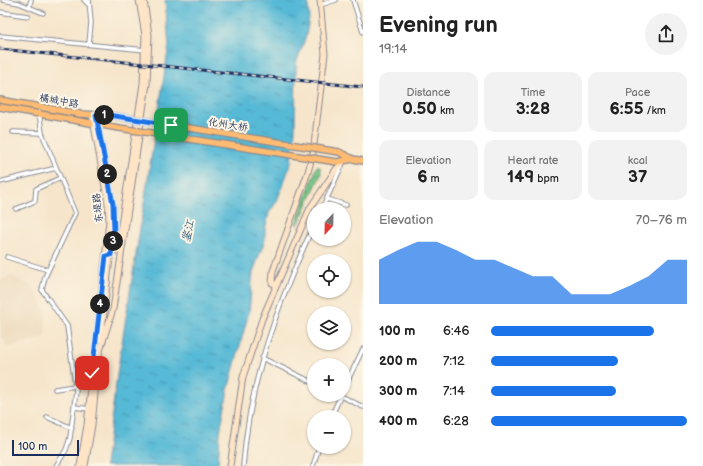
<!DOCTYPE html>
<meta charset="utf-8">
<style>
:root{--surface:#fff;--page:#f2f2f2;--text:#222;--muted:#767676;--accent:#1a73e8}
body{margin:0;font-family:"Balsamiq Sans","LXGW WenKai TC",sans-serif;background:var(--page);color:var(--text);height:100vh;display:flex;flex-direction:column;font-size:15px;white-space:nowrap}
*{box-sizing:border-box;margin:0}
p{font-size:13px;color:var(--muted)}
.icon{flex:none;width:22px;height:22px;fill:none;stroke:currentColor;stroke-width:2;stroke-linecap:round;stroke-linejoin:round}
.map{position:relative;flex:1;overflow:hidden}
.side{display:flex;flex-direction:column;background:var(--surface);width:340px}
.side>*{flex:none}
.needle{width:26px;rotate:202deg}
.buttons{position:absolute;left:307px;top:202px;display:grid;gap:8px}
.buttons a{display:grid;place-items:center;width:44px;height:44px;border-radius:50%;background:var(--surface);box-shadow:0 1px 3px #0004;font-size:20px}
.scale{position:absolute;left:12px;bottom:10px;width:67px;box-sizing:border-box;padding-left:4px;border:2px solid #1b2f5e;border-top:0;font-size:11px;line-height:14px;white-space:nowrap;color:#1b2f5e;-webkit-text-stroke:3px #fcf5e5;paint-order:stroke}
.pin{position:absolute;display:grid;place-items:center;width:34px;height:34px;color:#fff;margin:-17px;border-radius:8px;box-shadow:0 2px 6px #0006}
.km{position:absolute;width:20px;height:20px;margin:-10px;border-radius:50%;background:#222;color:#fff;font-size:11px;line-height:20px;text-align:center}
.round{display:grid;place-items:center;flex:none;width:42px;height:42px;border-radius:21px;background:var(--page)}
.overview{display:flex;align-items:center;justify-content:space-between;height:68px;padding:0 16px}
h1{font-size:22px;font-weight:600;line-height:30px}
.figures{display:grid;grid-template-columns:repeat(3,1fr);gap:6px;height:68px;padding:4px 16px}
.figures div{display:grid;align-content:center;border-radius:10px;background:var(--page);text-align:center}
.figures b{font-size:17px;font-weight:600}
.figures small{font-size:11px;font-weight:400}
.figures p{font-size:11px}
.chart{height:112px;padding:8px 16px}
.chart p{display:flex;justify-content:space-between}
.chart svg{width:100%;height:72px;margin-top:4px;fill:var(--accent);opacity:.7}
ul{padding:0 16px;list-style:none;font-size:13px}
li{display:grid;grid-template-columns:64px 48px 1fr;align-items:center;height:30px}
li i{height:10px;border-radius:5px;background:var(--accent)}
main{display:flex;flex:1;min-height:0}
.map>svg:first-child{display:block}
.built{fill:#ecd8ba}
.grass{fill:url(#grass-dots);stroke:#4c7c73}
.water{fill:url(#water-ripples);stroke:#39749a}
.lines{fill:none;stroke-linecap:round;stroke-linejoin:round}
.minor-casing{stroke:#888a94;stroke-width:5.5}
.secondary-casing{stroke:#888a94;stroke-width:7}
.primary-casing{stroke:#888a94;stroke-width:8}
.minor{stroke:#fff;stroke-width:3.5}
.secondary{stroke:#ffe4c6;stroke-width:5}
.primary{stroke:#ffbb71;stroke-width:5.5}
.rail-casing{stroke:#1b2f5e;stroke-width:3}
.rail{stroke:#fcf5e5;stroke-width:1.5;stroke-dasharray:4.5;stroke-linecap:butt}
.primary-bridge-casing{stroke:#888a94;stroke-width:8;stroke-linecap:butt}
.primary-bridge{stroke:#ffbb71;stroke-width:5.5}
.route-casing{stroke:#fff;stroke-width:8}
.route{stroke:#1a73e8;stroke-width:5}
.labels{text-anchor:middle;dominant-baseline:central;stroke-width:4;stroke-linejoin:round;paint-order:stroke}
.street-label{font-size:10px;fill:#1b2f5e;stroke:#fcf5e5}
.water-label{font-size:11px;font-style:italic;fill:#2d5882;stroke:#fcf5e5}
</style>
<main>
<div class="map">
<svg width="363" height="466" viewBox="0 0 363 466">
<defs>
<pattern id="grass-dots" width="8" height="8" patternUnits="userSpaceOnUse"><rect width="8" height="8" fill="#7dc988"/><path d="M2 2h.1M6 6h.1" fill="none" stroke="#66a472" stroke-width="1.8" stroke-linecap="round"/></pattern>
<pattern id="water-ripples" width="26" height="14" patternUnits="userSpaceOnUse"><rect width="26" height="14" fill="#57b9d6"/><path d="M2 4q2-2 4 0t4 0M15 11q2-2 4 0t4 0" fill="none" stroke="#4797b1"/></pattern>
</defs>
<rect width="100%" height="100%" fill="#fcf5e5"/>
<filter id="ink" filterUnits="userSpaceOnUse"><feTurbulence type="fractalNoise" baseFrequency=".025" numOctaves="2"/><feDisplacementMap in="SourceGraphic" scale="8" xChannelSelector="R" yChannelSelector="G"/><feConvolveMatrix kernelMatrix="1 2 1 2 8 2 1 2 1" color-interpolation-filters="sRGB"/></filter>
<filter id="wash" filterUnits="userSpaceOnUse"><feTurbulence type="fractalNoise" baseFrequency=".012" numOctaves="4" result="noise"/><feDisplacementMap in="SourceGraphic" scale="16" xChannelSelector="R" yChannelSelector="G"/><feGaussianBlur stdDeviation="0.9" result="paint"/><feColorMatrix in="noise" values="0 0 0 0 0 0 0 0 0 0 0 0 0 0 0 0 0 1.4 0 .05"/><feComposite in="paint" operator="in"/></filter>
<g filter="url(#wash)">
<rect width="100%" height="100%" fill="#f6e5cb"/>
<path class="built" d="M10,275L33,287L46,313L45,338L6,347L5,338L0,339V281Z"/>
<path class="grass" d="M317,166L320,167L321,174L298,225L296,224Z"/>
<path class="water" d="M165,0H308L309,18L306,36L296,64L295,130L291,163L277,201L269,213L265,229V240L253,272L249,312L228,390L220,432L218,466H105L118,368L169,45Z"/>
</g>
<g filter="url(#ink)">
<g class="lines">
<g class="minor-casing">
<path id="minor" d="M3,0L19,3L43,13
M84,0L89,5
M89,0L91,23L89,44
M353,0L363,32
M320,5L336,0
M29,7L31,0
M0,12L28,16
M0,36L146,50
M39,112L42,133L75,213L45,277L42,290L67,326L76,391L70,438L66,450L56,466
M13,132L42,133
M0,182L56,168
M327,199L346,205
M16,209L35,201L36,189L60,178
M322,209L343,163
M7,257L48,270
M262,358L314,383
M344,388L363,349
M55,389L75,386
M339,395L363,407
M75,407L89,409
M47,417L72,428
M331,417L341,395
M243,466C249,382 278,302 314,225
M313,466L319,447"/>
</g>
<g class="secondary-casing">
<path id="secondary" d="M96,115L113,204L114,221L101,340
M117,251L143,84L145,35L139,0
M277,285L272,283L273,271L308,172L313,153L325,54L320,0
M99,354L113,309L147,84L149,35L144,0
M80,466L87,425L109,221L108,204L92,115
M85,466L92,425L99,352
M230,466L243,377L262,319L310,208L337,168L344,161"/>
</g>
<g class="primary-casing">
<path id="primary" d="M0,100L80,114L115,116
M0,107L113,127
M339,152L353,159L363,161
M337,162L353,159"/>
</g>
<use href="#minor" class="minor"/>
<use href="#secondary" class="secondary"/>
<use href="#primary" class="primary"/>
<g class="rail-casing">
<path id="rail" d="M0,49L363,87"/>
</g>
<use href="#rail" class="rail"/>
<g class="primary-bridge-casing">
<path id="primary-bridge" d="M115,116L339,152
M113,127L337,162"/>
</g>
<use href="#primary-bridge" class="primary-bridge"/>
</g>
</g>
<g class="lines" filter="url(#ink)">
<g class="route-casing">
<path id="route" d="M92,373L106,256L111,255L114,232L113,204L96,115L115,116L171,125"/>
</g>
<use href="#route" class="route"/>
</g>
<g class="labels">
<g class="street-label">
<text transform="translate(59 101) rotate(10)">橘城中路</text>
<text transform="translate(228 125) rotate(9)">化州大桥</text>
<text transform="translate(98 208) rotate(-96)">东堤路</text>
</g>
<g class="water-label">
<text transform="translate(188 231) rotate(-77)">鉴江</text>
</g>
</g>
</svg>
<div class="buttons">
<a><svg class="needle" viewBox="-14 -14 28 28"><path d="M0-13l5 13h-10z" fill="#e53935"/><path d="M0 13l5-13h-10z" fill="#767676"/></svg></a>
<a><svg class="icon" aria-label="locate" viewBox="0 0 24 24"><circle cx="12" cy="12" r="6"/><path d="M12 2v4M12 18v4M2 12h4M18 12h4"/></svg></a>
<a><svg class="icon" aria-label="layers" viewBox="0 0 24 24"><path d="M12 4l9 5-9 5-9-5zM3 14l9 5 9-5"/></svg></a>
<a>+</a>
<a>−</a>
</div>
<div class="scale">100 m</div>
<div class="pin" style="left:171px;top:125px;background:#1e9e55"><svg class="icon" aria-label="arrive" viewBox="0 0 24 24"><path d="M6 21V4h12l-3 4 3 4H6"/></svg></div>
<div class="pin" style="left:92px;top:373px;background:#d93025"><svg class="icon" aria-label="check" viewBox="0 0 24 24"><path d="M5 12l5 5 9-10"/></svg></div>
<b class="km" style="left:104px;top:115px">1</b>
<b class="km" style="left:107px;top:174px">2</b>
<b class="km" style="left:113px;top:241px">3</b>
<b class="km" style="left:100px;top:304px">4</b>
</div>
<section class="side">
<div class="overview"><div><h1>Evening run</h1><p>19:14</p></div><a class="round"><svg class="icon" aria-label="share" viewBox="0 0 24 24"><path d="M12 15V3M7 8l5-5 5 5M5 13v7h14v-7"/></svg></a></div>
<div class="figures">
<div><p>Distance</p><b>0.50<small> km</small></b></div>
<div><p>Time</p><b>3:28</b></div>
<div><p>Pace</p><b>6:55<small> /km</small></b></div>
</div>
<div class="figures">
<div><p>Elevation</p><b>6<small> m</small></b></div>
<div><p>Heart rate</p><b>149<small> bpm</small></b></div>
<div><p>kcal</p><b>37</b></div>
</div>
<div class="chart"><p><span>Elevation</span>70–76 m</p>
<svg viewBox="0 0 160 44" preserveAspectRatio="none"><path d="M0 44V17L10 11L20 6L30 6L40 11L50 17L60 17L70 22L80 27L90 27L100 38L110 38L120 38L130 33L140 27L150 17L160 17V44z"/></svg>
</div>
<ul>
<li><b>100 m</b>6:46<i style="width:83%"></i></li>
<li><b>200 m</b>7:12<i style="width:65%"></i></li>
<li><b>300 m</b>7:14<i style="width:64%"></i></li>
<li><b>400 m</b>6:28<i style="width:100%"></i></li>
</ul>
</section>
</main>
